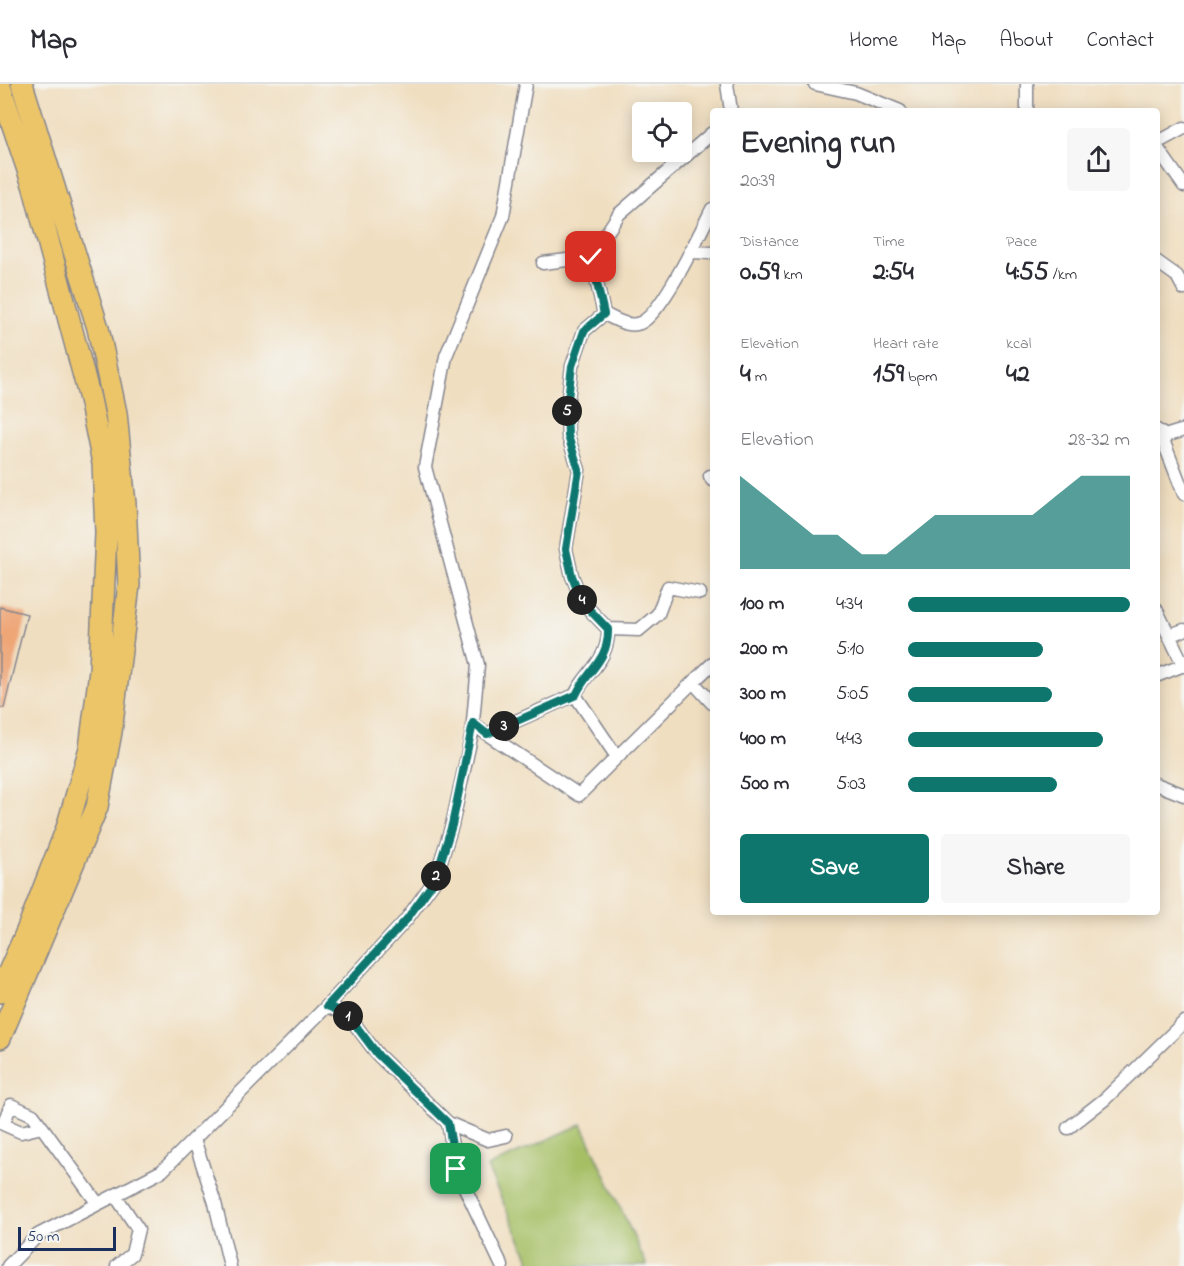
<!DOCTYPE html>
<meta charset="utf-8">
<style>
:root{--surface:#fff;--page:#f7f7f7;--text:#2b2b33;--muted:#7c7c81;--line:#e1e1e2;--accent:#0f766e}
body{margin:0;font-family:"Indie Flower",sans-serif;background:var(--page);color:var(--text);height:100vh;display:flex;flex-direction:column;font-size:22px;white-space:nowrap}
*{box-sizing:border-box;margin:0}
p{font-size:20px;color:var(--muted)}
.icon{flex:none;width:33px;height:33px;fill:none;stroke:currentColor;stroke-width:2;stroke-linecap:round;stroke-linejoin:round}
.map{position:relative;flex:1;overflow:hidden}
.panel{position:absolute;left:710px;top:24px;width:450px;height:807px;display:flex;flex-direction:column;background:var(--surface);border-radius:6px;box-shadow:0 3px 15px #0003}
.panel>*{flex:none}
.controls{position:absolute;left:632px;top:18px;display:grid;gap:12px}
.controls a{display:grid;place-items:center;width:60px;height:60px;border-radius:6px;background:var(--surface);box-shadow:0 3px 15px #0003;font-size:30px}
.scale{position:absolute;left:18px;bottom:15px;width:98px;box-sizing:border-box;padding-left:6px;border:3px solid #1b2f5e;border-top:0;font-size:16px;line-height:21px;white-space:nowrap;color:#1b2f5e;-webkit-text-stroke:4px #f6f6f2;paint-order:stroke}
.pin{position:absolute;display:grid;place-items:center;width:51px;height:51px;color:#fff;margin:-26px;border-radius:12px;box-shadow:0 3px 9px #0006}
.km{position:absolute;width:30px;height:30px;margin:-15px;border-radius:50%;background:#222;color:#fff;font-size:16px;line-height:30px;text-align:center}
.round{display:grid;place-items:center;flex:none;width:63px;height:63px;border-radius:6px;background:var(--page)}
.head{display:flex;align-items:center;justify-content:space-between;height:102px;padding:0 30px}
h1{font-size:33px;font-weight:700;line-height:45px}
.metrics{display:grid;grid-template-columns:repeat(3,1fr);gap:9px;height:102px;padding:6px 30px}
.metrics div{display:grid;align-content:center}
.metrics b{font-size:26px;font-weight:700}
.metrics small{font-size:16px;font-weight:400}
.metrics p{font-size:16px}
.chart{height:168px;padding:12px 30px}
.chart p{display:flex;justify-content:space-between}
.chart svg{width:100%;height:108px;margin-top:6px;fill:var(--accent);opacity:.7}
.primary-button{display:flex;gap:12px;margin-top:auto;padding:12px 30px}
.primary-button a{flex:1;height:69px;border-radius:6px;background:var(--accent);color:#fff;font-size:24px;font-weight:700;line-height:69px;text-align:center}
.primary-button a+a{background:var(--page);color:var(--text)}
ul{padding:0 30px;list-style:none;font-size:20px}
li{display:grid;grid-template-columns:96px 72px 1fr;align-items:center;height:45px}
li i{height:15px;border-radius:8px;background:var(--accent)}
header{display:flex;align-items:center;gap:36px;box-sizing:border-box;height:84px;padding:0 30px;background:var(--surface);border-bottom:2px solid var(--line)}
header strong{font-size:28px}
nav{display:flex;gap:33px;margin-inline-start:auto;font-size:21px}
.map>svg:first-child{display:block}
.green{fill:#a6bf65;stroke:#607762;stroke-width:1.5}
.building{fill:#eea677}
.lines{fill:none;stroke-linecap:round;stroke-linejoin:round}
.minor-casing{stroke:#86868f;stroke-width:15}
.trunk-casing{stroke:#86868f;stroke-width:24}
.minor{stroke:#fff;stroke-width:12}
.trunk{stroke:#ecc569;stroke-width:21}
.route-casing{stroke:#fff;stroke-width:12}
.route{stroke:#0f766e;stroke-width:8}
</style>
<header>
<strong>Map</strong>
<nav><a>Home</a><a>Map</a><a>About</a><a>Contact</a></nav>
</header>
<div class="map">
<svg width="1184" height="1182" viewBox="0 0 1184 1182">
<rect width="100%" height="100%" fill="#f6f6f2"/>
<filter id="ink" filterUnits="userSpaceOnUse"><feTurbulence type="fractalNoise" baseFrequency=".0167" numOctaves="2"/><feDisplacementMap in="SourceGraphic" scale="12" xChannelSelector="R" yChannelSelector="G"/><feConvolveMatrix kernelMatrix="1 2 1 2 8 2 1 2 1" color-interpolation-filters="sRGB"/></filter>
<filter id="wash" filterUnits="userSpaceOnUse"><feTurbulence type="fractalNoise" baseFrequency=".008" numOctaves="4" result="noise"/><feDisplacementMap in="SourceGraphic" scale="24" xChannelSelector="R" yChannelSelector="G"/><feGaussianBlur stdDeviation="1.35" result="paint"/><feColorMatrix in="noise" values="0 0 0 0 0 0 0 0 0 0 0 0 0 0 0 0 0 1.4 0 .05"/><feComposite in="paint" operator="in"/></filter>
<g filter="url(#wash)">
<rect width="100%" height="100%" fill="#f0dec0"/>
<path class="green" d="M582,1040L647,1182H532L487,1083Z"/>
<g id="blocks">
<path class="building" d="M0,523L27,530L4,624H0Z"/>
</g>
</g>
<g filter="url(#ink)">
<use href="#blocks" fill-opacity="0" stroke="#86868f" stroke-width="1.5"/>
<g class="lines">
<g class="minor-casing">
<path id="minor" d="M727,0L731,27
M815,0L856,9L900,27
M1027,0V27
M1156,56H1162L1184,44
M1156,62L1184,102
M692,168L712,169
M591,173L619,130L712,49
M1156,177L1177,192L1184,205
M543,179L591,173L604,230L584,247L572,282L567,323L568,352L579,386L566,465L572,492L583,519L608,545C609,577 587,586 575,611
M604,230C615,235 628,244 640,239C662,231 701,147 712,125
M1157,346L1165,352L1184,346
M1161,351L1184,410
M710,392L712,396
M1156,525L1184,582
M608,545L639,546L658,530L668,503L700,509
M1170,551L1184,546
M1156,592L1184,581
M693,598L712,580
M473,639L487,650L579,711L617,673L575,611L487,650
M617,673L693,598L712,619
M1156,700L1184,711
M327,922L347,930L378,971L448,1039L488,1056L506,1052
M448,1039L456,1085L502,1182
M42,1043L33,1031L11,1021L3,1040L21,1048L42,1043L98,1120
M1068,1044L1105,1015L1184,938
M194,1055L215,1119L230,1182
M115,1111L138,1145L132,1170L117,1182
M8,1182L38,1151L162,1087L327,922L406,836L435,796L452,741L472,649L478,581L425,383L446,272L503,132L526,0"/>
</g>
<g class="trunk-casing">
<path id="trunk" d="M0,3L34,104L90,315L103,379L106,449L100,587L90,664L67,744L27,847L0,908
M0,954L97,723L111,648L129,501L125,420L116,329L98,244L22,0"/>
</g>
<use href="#minor" class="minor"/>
<use href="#trunk" class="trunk"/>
</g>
</g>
<g class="lines" filter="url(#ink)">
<g class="route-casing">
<path id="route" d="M456,1085L448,1039L378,971L347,930L327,922L406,836L435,796L452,741L473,639L487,650L576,611C587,586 609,577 608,545L583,519L572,492L566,465L579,386L568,352L567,323L572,282L584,247L604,230L591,173"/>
</g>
<use href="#route" class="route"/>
</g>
</svg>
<div class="controls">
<a><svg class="icon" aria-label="locate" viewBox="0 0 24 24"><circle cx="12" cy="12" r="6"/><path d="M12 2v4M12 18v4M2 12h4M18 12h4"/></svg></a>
</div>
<div class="scale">50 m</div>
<div class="pin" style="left:456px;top:1085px;background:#1e9e55"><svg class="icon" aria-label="arrive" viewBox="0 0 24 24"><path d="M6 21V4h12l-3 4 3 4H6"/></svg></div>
<div class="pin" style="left:591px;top:173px;background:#d93025"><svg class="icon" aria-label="check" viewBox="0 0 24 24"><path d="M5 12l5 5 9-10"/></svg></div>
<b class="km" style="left:348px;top:932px">1</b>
<b class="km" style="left:436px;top:792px">2</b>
<b class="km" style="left:504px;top:642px">3</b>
<b class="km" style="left:582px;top:516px">4</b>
<b class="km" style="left:567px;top:327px">5</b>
<section class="panel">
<div class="head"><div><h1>Evening run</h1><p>20:39</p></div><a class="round"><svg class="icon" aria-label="share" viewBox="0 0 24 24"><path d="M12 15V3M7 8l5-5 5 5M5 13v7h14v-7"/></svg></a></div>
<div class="metrics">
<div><p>Distance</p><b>0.59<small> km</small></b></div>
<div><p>Time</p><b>2:54</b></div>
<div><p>Pace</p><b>4:55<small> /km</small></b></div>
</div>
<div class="metrics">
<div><p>Elevation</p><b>4<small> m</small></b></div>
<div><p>Heart rate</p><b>159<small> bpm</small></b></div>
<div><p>kcal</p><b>42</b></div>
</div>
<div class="chart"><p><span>Elevation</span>28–32 m</p>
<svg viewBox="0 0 160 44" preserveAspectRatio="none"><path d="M0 44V6L10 14L20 22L30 30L40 30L50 38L60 38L70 30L80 22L90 22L100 22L110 22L120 22L130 14L140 6L150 6L160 6V44z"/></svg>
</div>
<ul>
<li><b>100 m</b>4:34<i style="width:100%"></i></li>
<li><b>200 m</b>5:10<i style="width:61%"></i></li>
<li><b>300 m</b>5:05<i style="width:65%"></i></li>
<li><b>400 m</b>4:43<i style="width:88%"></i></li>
<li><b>500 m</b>5:03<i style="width:67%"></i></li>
</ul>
<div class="primary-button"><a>Save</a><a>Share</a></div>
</section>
</div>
